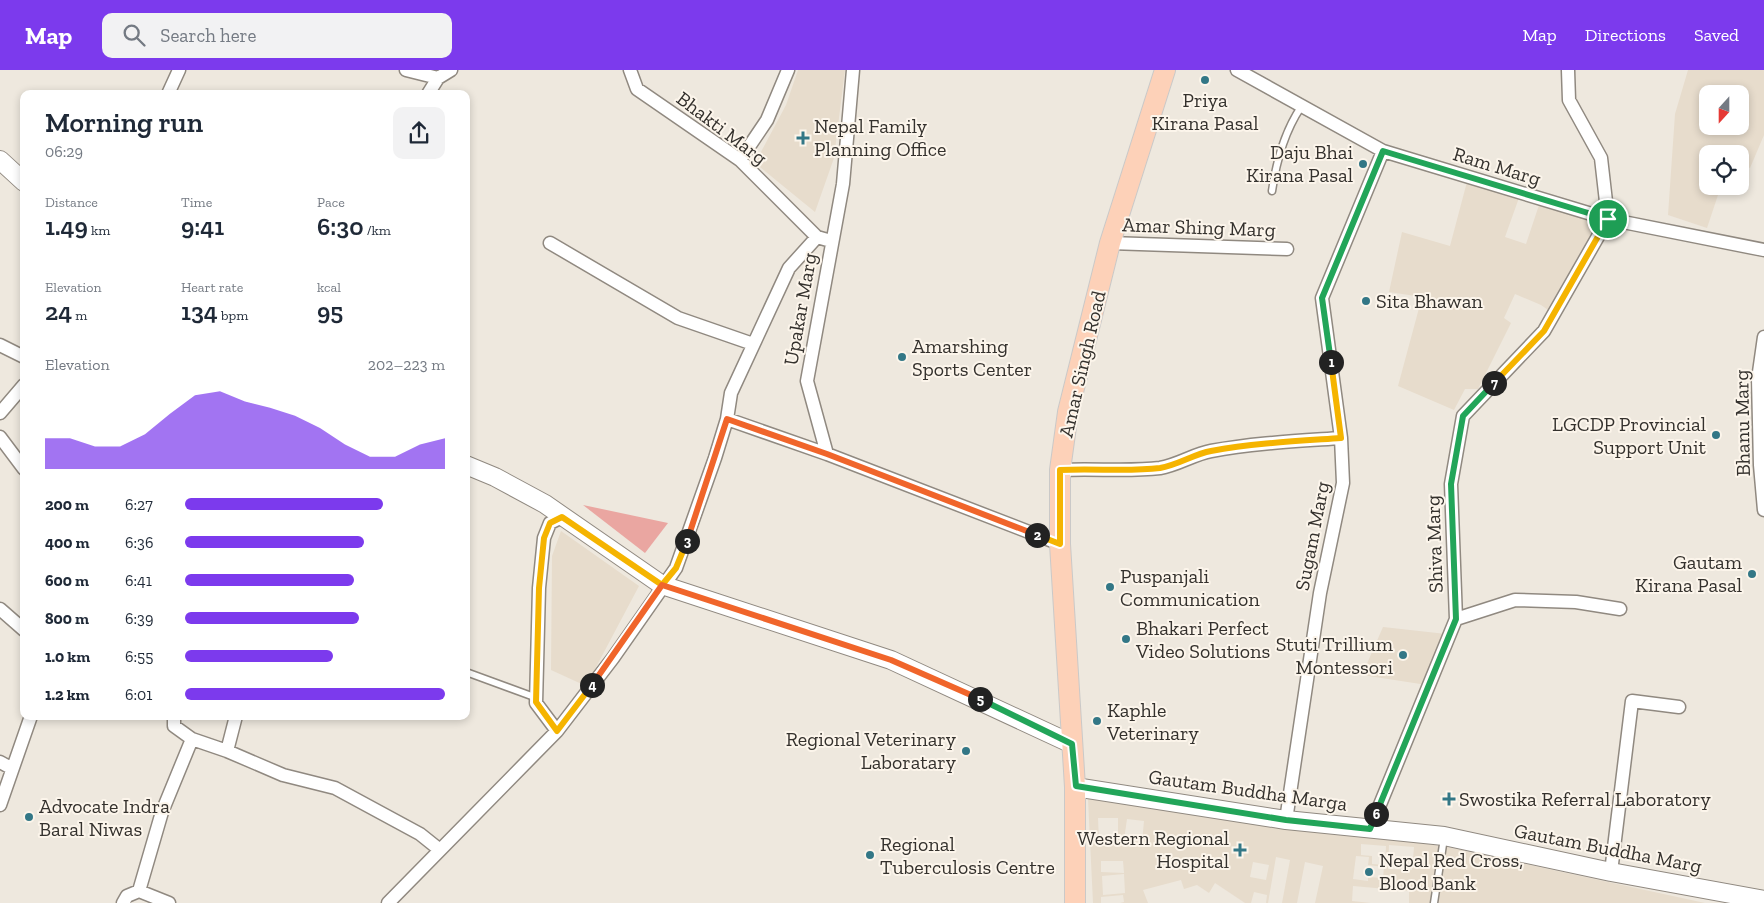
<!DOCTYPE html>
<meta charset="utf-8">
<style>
:root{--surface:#fff;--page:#f2f2f3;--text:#1f2937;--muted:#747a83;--accent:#7c3aed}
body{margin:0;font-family:"Zilla Slab",serif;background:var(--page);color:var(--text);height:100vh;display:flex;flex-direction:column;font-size:19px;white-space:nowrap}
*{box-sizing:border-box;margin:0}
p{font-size:16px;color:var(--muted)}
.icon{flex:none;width:28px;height:28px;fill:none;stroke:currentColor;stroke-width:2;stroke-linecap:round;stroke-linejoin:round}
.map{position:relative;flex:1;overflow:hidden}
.details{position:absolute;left:20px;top:20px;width:450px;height:630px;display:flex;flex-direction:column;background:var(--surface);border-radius:10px;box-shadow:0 2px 8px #0003}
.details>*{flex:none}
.needle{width:32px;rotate:201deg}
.buttons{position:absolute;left:1699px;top:15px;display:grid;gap:10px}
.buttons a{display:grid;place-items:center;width:50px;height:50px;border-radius:10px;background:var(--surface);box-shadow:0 2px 8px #0003;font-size:25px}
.pin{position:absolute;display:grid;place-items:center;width:42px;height:42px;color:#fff;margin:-21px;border:2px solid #fff;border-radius:50%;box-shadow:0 1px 5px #0007}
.km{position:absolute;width:25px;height:25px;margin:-12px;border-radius:50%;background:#222;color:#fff;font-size:14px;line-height:25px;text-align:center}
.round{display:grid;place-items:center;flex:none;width:52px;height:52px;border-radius:10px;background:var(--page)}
.head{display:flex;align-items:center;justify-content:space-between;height:85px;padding:0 25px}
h1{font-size:28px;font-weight:600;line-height:38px}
.figures{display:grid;grid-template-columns:repeat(3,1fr);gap:8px;height:85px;padding:5px 25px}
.figures div{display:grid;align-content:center}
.figures b{font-size:25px;font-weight:600}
.figures small{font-size:14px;font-weight:400}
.figures p{font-size:14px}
.chart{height:140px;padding:10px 25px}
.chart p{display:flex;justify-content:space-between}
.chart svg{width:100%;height:90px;margin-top:5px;fill:var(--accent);opacity:.7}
ul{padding:0 25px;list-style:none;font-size:16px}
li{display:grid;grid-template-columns:80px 60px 1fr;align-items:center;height:38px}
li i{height:12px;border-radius:6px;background:var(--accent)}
header{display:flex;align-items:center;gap:30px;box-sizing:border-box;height:70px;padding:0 25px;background:var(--accent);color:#fff}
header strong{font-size:24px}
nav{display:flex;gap:28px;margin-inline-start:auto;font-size:18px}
.search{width:350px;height:45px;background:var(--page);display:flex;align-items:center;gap:12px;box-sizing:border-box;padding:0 18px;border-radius:10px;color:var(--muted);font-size:19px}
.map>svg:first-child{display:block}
.built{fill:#e7dccc;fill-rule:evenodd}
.green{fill:#eaa6a1}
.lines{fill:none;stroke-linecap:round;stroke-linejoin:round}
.lane-casing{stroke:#908980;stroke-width:9}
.street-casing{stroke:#908980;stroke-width:15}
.secondary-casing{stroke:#908980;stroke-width:20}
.primary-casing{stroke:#cac9c8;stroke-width:22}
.lane{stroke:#fff;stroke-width:6}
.street{stroke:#fff;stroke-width:12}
.secondary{stroke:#fff;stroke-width:18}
.primary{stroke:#fdd1b8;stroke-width:20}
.split-1-casing{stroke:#fff;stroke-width:10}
.split-2-casing{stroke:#fff;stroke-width:10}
.split-3-casing{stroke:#fff;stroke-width:10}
.split-4-casing{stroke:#fff;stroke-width:10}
.split-5-casing{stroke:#fff;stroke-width:10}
.split-6-casing{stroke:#fff;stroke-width:10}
.split-7-casing{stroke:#fff;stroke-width:10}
.split-8-casing{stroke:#fff;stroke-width:10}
.split-1{stroke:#22a559;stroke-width:6}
.split-2{stroke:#f5b400;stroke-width:6}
.split-3{stroke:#f0652b;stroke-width:6}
.split-4{stroke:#f5b400;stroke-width:6}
.split-5{stroke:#f0652b;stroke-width:6}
.split-6{stroke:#22a559;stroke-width:6}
.split-7{stroke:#22a559;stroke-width:6}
.split-8{stroke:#f5b400;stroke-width:6}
.poi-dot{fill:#337786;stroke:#fcf5eb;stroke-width:2}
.labels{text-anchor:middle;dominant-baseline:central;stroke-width:4;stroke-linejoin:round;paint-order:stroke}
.poi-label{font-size:20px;fill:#34312d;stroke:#fcf5eb;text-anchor:start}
.street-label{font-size:20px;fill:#34312d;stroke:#fcf5eb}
</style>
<header>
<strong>Map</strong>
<div class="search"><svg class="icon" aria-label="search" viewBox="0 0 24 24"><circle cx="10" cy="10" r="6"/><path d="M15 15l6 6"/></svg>Search here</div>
<nav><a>Map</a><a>Directions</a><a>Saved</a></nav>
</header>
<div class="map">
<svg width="1764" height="833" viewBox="0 0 1764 833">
<rect width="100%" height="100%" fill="#eee8de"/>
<path class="built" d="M798,0H845L834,88L815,142L755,93L786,35Z
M1688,0H1764V65L1750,98L1740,94V84H1708V116H1721L1707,158L1668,145L1675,44ZM1708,24H1740V56H1708Z
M1468,108L1520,125L1505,167L1526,174L1540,132L1603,154L1551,242L1541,235L1515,224L1504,248L1511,253L1478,319H1465L1454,340L1398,316L1422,227L1389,222L1402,162L1450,176Z
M561,461L639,516L586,616L551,600L552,486Z
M1383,557L1446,564L1427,615L1362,605Z
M1088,729L1442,776L1705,833H1409V821L1353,816L1352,831L1371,833H1315L1323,796L1305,792L1297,833H1282L1290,790L1276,787L1268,833H1266L1267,825L1254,822L1251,833H1245L1215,813L1209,823L1197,815L1184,819L1181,810L1143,820L1148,833H1120L1124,832L1123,825L1101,827V833H1093ZM1098,748H1118V770H1099ZM1127,749L1144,751L1142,772L1124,770ZM1361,774L1386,776L1385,795L1372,794V786L1361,785ZM1389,775L1414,777L1412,800L1388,799ZM1356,786L1369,787L1368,795L1384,797L1383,808L1368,807V811L1353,809ZM1101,791H1123L1124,803L1101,802ZM1253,792L1269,795L1266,810L1250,807ZM1124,804L1125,823L1103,825L1102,806Z"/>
<path class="green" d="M583,435L668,453L645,483Z"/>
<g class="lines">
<g class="lane-casing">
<path id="lane" d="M1272,121C1276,93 1285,61 1301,37
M466,602L537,628
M1434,833L1444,768"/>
</g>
<g class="street-casing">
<path id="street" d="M406,0L438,8L451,0
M630,0L637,19L740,90L817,167
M853,0L843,114L807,311L827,384L1060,474
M1237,0L1383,81L1608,149L1764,180
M168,24L179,0
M428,24L438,8
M740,90L767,50L788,0
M550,173L678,248L753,274
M1110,173L1287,179
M1764,267L1758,309L1760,395L1764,440
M0,275L24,287
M0,343L24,315
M727,349L827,384
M0,367L24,399
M1060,400C1094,398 1127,402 1160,398C1178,395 1194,384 1211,381C1254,373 1298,371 1341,368
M0,539L24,560
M1456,549L1515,530L1576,532L1620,539
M174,646V656L192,669L227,681L283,705L335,718L420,764L440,780
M557,661L536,633L539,518L544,468L550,453L562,447
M227,681L236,646
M0,692L11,698
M0,735L31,646
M1286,750L1320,523L1343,413L1341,368L1322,228L1383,81
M1370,759L1456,549L1451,414L1463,346L1544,261L1608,149L1601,88L1569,30L1568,0
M1611,802L1632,631L1679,637
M139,821L162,742L192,669
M123,833L127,826L139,821L169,833
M388,833L557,661L613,588L676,498L715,388L727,349L731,323L789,198L817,167L831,171"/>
</g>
<g class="secondary-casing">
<path id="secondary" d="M0,90L24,112
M466,395L495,407L545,434L662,515L891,590L1072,674
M1075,717L1286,750L1444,766L1611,802L1764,830"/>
</g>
<g class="primary-casing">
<path id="primary" d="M1075,833V717L1060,474V400L1068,342L1110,173L1165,0"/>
</g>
<use href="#lane" class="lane"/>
<use href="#street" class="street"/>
<use href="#secondary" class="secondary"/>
<use href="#primary" class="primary"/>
</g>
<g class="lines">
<g class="split-1-casing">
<path id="split-1" d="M1331,292L1322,228L1383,81L1608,149"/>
</g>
<g class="split-2-casing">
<path id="split-2" d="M1037,465L1060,474V400C1094,398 1127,402 1160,398C1178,395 1194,384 1211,381C1254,373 1298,371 1341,368L1331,292"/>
</g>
<g class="split-3-casing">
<path id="split-3" d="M687,471L727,349L827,384L1037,465"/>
</g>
<g class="split-4-casing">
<path id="split-4" d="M592,615L557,661L536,632L539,518L544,468L550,453L562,447L662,515L676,498L687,471"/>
</g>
<g class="split-5-casing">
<path id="split-5" d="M592,615L662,515L891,590L980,629"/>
</g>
<g class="split-6-casing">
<path id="split-6" d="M980,629L1072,674L1076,716L1286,750L1370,759L1376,744"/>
</g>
<g class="split-7-casing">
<path id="split-7" d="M1376,744L1456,549L1451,414L1463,346L1494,313"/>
</g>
<g class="split-8-casing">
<path id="split-8" d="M1494,313L1544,261L1608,149"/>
</g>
<use href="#split-1" class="split-1"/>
<use href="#split-2" class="split-2"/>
<use href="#split-3" class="split-3"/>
<use href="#split-4" class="split-4"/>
<use href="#split-5" class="split-5"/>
<use href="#split-6" class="split-6"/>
<use href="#split-7" class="split-7"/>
<use href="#split-8" class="split-8"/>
</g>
<g class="poi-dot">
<circle cx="1205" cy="10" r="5"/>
<path d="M800.5 60.5h5v5h5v5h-5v5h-5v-5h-5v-5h5z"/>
<circle cx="1363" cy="94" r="5"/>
<circle cx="1366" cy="231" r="5"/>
<circle cx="902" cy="287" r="5"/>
<circle cx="1716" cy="365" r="5"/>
<circle cx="1752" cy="504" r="5"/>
<circle cx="1110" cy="517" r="5"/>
<circle cx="1126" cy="569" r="5"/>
<circle cx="1403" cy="585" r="5"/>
<circle cx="1097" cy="651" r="5"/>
<circle cx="966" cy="681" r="5"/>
<path d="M1446.5 721.5h5v5h5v5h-5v5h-5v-5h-5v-5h5z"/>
<circle cx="29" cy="747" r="5"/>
<path d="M1237.5 772.5h5v5h5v5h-5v5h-5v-5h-5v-5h5z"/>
<circle cx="870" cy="785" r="5"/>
<circle cx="1369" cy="802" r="5"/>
</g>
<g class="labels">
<g class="poi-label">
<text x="1205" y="30" text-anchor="middle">Priya<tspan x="1205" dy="23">Kirana Pasal</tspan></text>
<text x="814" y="56">Nepal Family<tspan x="814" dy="23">Planning Office</tspan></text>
<text x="1353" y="82" text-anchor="end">Daju Bhai<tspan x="1353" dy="23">Kirana Pasal</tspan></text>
<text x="1376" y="231">Sita Bhawan</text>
<text x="912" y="276">Amarshing<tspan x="912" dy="23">Sports Center</tspan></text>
<text x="1706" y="354" text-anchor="end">LGCDP Provincial<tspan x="1706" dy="23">Support Unit</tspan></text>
<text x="1742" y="492" text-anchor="end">Gautam<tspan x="1742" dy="23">Kirana Pasal</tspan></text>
<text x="1120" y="506">Puspanjali<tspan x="1120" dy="23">Communication</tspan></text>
<text x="1136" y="558">Bhakari Perfect<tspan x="1136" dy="23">Video Solutions</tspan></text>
<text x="1393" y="574" text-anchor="end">Stuti Trillium<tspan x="1393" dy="23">Montessori</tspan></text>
<text x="1107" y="640">Kaphle<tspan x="1107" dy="23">Veterinary</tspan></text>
<text x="956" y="669" text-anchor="end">Regional Veterinary<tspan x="956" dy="23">Laboratary</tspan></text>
<text x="1459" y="729">Swostika Referral Laboratory</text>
<text x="39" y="736">Advocate Indra<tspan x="39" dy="23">Baral Niwas</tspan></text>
<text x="1229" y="768" text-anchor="end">Western Regional<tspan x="1229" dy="23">Hospital</tspan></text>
<text x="880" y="774">Regional<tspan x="880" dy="23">Tuberculosis Centre</tspan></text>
<text x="1379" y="790">Nepal Red Cross,<tspan x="1379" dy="23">Blood Bank</tspan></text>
</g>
<g class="street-label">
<text transform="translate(722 58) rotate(37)">Bhakti Marg</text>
<text transform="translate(1497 96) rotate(17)">Ram Marg</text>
<text transform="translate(1199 157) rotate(2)">Amar Shing Marg</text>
<text transform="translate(800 239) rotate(-80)">Upakar Marg</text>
<text transform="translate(1082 294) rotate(-77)">Amar Singh Road</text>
<text transform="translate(1742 353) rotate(-91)">Bhanu Marg</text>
<text transform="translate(1312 466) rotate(-79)">Sugam Marg</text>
<text transform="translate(1434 474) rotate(-92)">Shiva Marg</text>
<text transform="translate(1248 720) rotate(8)">Gautam Buddha Marga</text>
<text transform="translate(1608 778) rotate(11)">Gautam Buddha Marg</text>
</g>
</g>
</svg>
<div class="buttons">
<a><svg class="needle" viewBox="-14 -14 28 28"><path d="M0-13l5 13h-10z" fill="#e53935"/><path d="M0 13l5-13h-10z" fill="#747a83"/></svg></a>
<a><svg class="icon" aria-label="locate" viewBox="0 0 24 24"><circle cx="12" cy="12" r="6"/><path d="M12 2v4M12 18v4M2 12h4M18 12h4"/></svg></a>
</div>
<div class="pin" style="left:1608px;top:149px;background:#1e9e55"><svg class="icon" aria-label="arrive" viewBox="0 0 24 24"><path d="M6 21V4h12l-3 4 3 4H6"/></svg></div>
<b class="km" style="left:1331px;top:292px">1</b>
<b class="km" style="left:1037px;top:465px">2</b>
<b class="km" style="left:687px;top:471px">3</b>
<b class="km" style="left:592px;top:615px">4</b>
<b class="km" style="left:980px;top:629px">5</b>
<b class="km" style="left:1376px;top:744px">6</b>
<b class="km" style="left:1494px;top:313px">7</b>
<section class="details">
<div class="head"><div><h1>Morning run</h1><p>06:29</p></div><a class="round"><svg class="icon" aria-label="share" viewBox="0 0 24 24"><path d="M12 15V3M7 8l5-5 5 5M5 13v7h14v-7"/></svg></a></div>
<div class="figures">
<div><p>Distance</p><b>1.49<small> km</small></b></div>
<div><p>Time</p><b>9:41</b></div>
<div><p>Pace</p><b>6:30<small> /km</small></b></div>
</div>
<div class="figures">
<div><p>Elevation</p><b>24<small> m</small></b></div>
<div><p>Heart rate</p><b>134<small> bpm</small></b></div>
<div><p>kcal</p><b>95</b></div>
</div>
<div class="chart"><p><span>Elevation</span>202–223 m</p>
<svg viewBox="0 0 160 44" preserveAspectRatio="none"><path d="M0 44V29L10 29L20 33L30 33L40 27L50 17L60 8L70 6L80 11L90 14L100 18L110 24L120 32L130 38L140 38L150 32L160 29V44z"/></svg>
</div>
<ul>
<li><b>200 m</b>6:27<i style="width:76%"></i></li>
<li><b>400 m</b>6:36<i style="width:69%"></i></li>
<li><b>600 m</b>6:41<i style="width:65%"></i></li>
<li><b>800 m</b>6:39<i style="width:67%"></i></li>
<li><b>1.0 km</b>6:55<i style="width:57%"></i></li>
<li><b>1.2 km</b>6:01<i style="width:100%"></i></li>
</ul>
</section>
</div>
